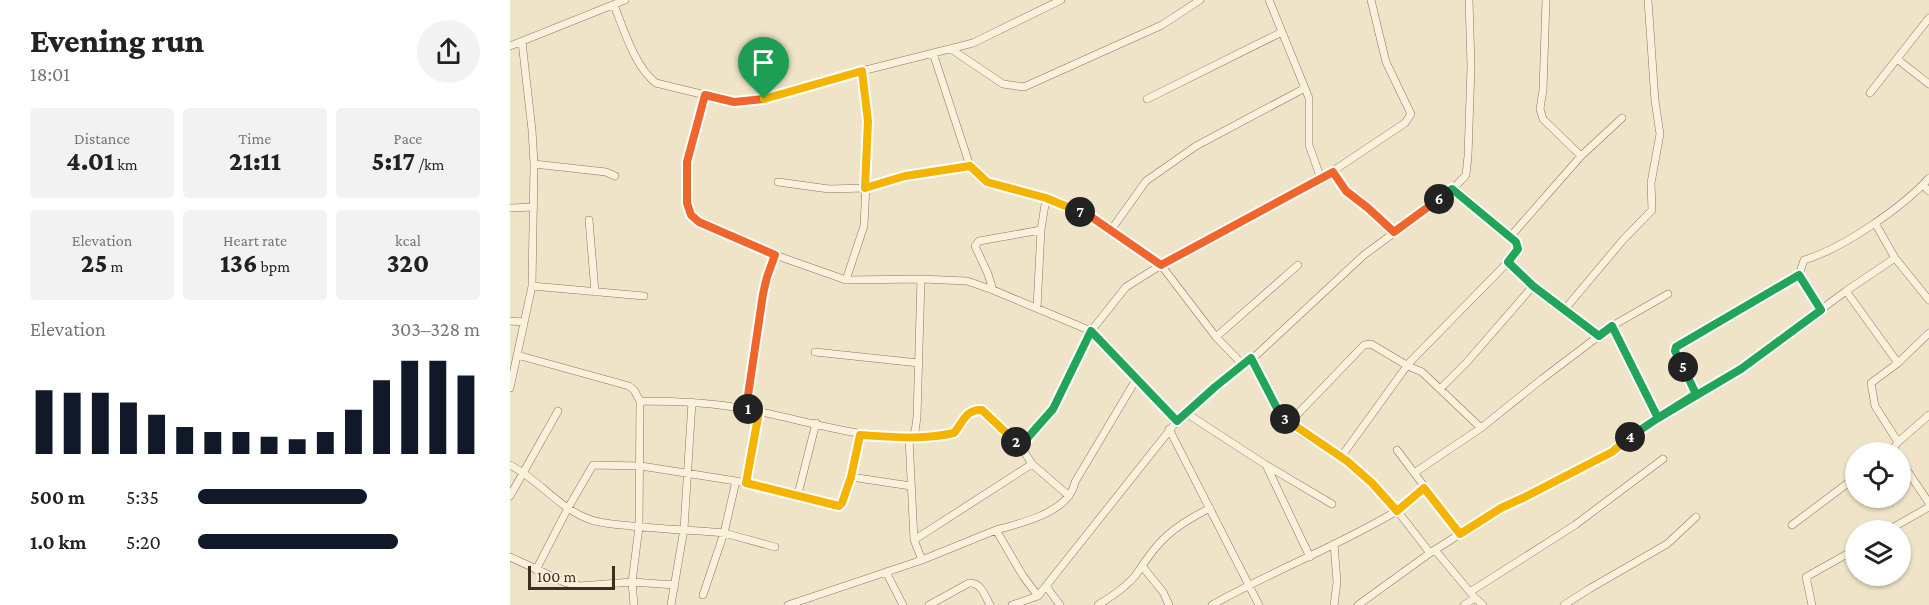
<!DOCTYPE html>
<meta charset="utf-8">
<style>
:root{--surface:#fff;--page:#f2f2f2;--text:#222;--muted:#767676;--accent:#111827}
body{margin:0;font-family:"Crimson Pro",serif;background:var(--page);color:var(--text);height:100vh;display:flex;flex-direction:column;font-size:22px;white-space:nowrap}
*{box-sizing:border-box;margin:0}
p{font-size:20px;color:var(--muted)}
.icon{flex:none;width:33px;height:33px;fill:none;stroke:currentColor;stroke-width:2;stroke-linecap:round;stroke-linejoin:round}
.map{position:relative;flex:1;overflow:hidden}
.sheet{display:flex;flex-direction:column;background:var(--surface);width:510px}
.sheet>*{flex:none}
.tools{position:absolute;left:1335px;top:442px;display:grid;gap:12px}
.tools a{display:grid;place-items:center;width:66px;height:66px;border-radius:50%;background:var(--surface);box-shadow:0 2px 4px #0004;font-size:30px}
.scale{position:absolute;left:18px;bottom:15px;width:87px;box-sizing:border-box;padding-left:6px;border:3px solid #3d2e20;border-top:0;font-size:16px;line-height:21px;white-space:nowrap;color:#3d2e20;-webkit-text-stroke:4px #f7eed8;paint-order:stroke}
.pin{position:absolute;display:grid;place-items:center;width:51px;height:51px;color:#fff;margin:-62px -26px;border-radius:50% 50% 50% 0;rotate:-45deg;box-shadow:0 0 6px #0007}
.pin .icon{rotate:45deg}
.km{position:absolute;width:30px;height:30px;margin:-15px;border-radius:50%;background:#222;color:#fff;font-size:16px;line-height:30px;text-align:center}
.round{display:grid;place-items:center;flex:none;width:63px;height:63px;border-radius:32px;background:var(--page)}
.summary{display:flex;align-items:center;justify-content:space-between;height:102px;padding:0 30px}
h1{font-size:33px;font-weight:800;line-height:45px}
.metrics{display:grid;grid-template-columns:repeat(3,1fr);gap:9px;height:102px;padding:6px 30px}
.metrics div{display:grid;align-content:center;border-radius:6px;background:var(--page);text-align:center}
.metrics b{font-size:26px;font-weight:800}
.metrics small{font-size:16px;font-weight:400}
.metrics p{font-size:16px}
.chart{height:168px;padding:12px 30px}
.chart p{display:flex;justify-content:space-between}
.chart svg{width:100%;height:108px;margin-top:6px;stroke:var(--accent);stroke-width:6}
ul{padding:0 30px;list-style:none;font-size:20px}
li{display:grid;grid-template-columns:96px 72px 1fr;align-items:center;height:45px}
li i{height:15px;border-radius:8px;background:var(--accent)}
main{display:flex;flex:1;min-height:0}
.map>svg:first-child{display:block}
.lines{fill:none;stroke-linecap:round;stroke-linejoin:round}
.minor-casing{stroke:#8d765c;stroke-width:8}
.minor{stroke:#faf1dc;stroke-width:7}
.split-1-casing{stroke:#fff;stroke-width:12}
.split-2-casing{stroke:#fff;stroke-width:12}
.split-3-casing{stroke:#fff;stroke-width:12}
.split-4-casing{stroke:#fff;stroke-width:12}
.split-5-casing{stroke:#fff;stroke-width:12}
.split-6-casing{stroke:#fff;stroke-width:12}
.split-7-casing{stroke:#fff;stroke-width:12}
.split-8-casing{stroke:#fff;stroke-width:12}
.split-1{stroke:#f0652b;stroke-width:8}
.split-2{stroke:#f5b400;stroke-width:8}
.split-3{stroke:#22a559;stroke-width:8}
.split-4{stroke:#f5b400;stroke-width:8}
.split-5{stroke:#22a559;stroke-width:8}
.split-6{stroke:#22a559;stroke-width:8}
.split-7{stroke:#f0652b;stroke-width:8}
.split-8{stroke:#f5b400;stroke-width:8}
</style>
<main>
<section class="sheet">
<div class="summary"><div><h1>Evening run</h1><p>18:01</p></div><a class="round"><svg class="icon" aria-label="share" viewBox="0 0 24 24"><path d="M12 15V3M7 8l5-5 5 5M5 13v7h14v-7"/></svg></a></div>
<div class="metrics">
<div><p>Distance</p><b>4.01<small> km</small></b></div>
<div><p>Time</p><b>21:11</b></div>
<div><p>Pace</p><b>5:17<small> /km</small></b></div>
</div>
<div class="metrics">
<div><p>Elevation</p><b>25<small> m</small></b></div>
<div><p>Heart rate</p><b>136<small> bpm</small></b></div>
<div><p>kcal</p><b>320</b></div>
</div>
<div class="chart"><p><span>Elevation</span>303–328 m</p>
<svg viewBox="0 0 160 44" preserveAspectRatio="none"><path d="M5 44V18M15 44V19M25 44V19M35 44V23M45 44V28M55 44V33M65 44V35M75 44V35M85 44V37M95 44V38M105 44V35M115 44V26M125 44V14M135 44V6M145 44V6M155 44V12"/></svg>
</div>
<ul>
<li><b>500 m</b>5:35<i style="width:60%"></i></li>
<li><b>1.0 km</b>5:20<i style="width:71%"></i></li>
</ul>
</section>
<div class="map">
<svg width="1419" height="605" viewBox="0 0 1419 605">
<rect width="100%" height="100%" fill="#f0e4c8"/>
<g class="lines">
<g class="minor-casing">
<path id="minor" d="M759,0L799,98V145L811,179
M1036,0L1033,90L1030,109L1033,119L1071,156
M104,5C114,30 125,67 146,83L224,102L254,99L324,78L463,43L551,0
M0,46L115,0
M441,49L493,84L514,87L652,25L690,0
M423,53L460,166L477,182L536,198L580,216L651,265L706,337L733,365
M1387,59L1419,84
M1360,93L1419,18
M195,95L177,162V203L181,215L189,222L265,255L336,280L411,279L457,281L483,290L581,331L667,421
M637,99L772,32
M24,164L96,172L105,176
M823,172L836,191L858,208L884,232
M268,182L319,189L355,188L395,176L460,166
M1413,185L1419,191
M0,208L24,207
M79,220L85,292
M1365,223L1385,258L1419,300
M601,230L636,181L686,146L795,88
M1000,237L1071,156L1112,118
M998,262C1026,289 1058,311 1089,336
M1289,275L1311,310
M411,279L407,417L405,432L399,438L404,540L412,560
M336,280L354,226L359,121L352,71
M22,286L134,296
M483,290L478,274L465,246L469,241L531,230
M1336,291L1388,363
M527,308L531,230L536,198
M1055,309L1113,240L1142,210L1141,183L1150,134L1145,101L1138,0
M0,321L13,322
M1102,326L1147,418
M706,337L788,265
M305,352L409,363
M7,355L119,386L124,390L130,401C165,401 200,402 235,409C305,421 372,449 444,433C453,422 456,410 472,410L511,447
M742,359C750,374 761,403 772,416C788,435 816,446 836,460C870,485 895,521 920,553
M0,388L22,286L24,164L22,130L12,42
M930,389L957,362L1023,286
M1186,394L1165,351L1166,347L1289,275L1294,260C1332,249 1393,207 1419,178
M236,409L253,294L257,277L265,255
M676,413L756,465L822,504
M779,423L854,345L861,344L898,366L912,372L971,428
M659,429L749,605
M1388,442L1365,406L1361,383L1388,363L1419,333
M1383,449L1388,442L1419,415
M887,450L950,534
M831,457L899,363L998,262L1008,249L1006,242L942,190
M1390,460L1419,503
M0,465C28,479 47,506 76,518C87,523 100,524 112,525C146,529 180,530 214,533L226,481
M756,465L800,557
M904,473L971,428L1032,379L1102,326L1158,294
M341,477L401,486
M236,483L249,412
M288,494L306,423
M0,496L48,411
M559,496L522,464L511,447L513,443L543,409L581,331L616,287L651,265L811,179L895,123L901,114L876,62L861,0
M1282,525L1346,477
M1377,531L1419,507
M404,540L522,464
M824,544L827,582L824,605
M925,550L965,598L973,605
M0,557L54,582L70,586L122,582L165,585
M632,566L653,592L659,605
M26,570L58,508L83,465L131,466L226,481L329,505L332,503L341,477L350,435
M376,572L393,605
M536,586L550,605
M960,592L1065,525L1153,459
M193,595L214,533L265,547
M528,596L667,421L705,387L742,359L854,255L942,190L956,175L958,156L961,66L959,0
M124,605L122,582L129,527L130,401
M161,605L174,529L182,402
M278,605L412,560L486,530
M419,605L459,583C471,582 475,596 480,605
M502,605L528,596L513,576L486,530C508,524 546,515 559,495C562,492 564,486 565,482L627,378
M588,605C601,597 615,588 625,576C632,566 639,555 647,546C661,529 681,518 700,508
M702,605C762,571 826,547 885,512C895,506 905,496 914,488
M848,605L920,553L991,508L1015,497L1102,451L1147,418L1231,369L1336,291L1385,258
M954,605L965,598
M1054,605L1079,589L1157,544L1186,517
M1302,605L1296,577L1346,549"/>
</g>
<use href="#minor" class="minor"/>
</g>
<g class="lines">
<g class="split-1-casing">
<path id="split-1" d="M238,409H236L253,294L257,277L265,255L189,222L181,215L177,203V162L195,95L224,102L254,99"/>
</g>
<g class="split-2-casing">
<path id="split-2" d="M238,409L249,412L236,483L329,506L332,503L341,477L350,435C382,437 412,440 444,433C453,422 456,409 472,410L506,442"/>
</g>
<g class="split-3-casing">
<path id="split-3" d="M506,442L512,447L513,443L543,409L581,331L667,421L705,387L741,358L770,414L775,419"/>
</g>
<g class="split-4-casing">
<path id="split-4" d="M775,419L837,461L862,483L887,511L914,488L950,534L991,508L1015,497L1102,452L1120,437"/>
</g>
<g class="split-5-casing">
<path id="split-5" d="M1120,437L1148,418L1231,369L1311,310L1289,275L1166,347L1165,351L1173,367"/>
</g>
<g class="split-6-casing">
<path id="split-6" d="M929,199L942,189L1006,242L1008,249L998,262L1023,286L1089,336L1102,326L1148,418L1186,394L1173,367"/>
</g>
<g class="split-7-casing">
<path id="split-7" d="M570,212L580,216L651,265L823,172L836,191L858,208L884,232L929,199"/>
</g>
<g class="split-8-casing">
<path id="split-8" d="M254,99L352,71L358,121L355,188L395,176L460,166L477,182L536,198L570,212"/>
</g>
<use href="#split-1" class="split-1"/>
<use href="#split-2" class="split-2"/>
<use href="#split-3" class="split-3"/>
<use href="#split-4" class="split-4"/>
<use href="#split-5" class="split-5"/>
<use href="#split-6" class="split-6"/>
<use href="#split-7" class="split-7"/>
<use href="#split-8" class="split-8"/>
</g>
</svg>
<div class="tools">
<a><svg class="icon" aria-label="locate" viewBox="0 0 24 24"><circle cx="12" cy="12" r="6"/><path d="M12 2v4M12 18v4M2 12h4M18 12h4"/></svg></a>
<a><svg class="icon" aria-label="layers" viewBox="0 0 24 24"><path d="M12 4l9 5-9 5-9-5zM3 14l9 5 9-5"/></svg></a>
</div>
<div class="scale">100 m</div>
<div class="pin" style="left:254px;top:99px;background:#1e9e55"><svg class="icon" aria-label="arrive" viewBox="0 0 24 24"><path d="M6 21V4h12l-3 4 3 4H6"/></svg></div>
<b class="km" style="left:238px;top:409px">1</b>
<b class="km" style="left:506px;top:442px">2</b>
<b class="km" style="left:775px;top:419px">3</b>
<b class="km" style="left:1120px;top:437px">4</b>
<b class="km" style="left:1173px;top:367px">5</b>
<b class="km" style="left:929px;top:199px">6</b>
<b class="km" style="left:570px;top:212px">7</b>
</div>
</main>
